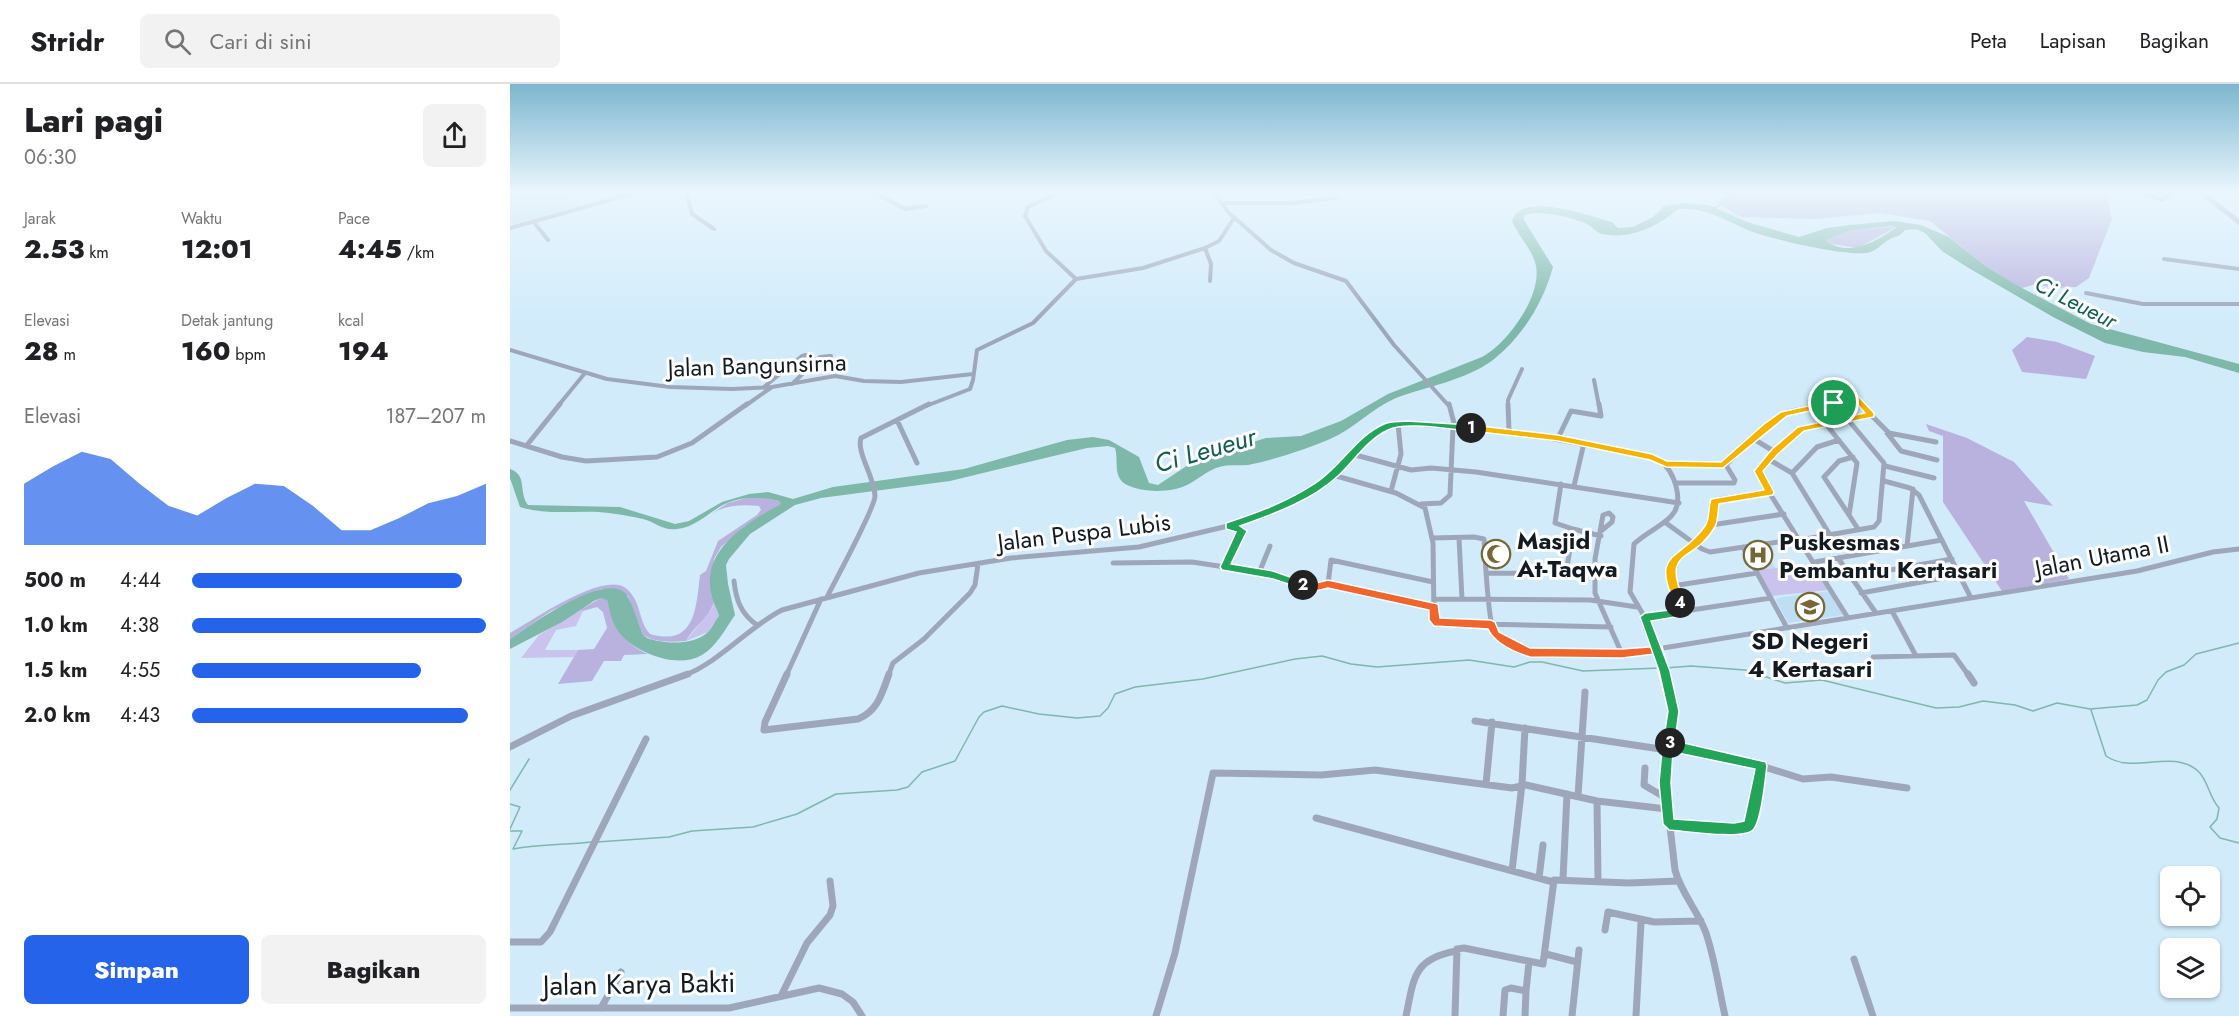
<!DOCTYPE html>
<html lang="id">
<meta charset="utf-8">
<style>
:root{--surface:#fff;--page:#f2f2f2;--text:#202124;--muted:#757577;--line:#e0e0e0;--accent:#2563eb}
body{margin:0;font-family:Jost,sans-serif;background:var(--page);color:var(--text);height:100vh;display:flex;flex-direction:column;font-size:22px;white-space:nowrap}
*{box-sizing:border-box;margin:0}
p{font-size:20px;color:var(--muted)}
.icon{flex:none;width:33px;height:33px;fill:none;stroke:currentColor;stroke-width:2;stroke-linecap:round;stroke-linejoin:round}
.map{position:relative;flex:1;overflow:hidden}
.side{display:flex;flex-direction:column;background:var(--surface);width:510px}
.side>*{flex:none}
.controls{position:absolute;left:1650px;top:782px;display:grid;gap:12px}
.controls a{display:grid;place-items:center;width:60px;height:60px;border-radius:9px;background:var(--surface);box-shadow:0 2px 4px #0004;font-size:30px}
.pin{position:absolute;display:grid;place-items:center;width:51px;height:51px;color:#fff;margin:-26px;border:3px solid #fff;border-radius:50%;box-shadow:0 2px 6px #0007}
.km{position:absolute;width:30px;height:30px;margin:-15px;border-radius:50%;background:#222;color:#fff;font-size:16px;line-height:30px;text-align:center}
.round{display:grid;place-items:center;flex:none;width:63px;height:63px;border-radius:9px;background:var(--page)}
.summary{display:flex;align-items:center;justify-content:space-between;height:102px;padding:0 24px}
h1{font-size:33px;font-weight:800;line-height:45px}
.stats{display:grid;grid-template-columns:repeat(3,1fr);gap:9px;height:102px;padding:6px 24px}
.stats div{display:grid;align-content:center}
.stats b{font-size:26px;font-weight:800}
.stats small{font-size:16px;font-weight:400}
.stats p{font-size:16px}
.chart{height:168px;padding:12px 24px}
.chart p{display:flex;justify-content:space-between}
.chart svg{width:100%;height:108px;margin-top:6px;fill:var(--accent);opacity:.7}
.cta{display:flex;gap:12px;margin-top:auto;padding:12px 24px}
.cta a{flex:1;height:69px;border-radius:9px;background:var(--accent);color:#fff;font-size:24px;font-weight:800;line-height:69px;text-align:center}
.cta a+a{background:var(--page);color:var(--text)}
ul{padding:0 24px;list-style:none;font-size:20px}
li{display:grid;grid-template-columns:96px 72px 1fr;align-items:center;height:45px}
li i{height:15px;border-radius:8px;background:var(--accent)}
header{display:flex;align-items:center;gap:36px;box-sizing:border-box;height:84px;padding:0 30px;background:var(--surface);border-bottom:2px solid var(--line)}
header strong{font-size:28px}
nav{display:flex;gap:33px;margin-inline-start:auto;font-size:21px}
.search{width:420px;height:54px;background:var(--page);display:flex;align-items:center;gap:15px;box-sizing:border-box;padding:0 21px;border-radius:9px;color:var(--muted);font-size:22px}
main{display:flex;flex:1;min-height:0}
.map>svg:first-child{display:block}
.built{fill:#bedef3}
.green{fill:#cac3ed}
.forest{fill:#b9b2df}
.water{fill:#7eb8a9;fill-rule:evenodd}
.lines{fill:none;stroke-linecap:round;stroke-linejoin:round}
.stream{stroke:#7eb8a9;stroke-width:1.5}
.minor-far2{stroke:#9ea7ba;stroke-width:4}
.minor-far1{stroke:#9ea7ba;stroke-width:5}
.minor{stroke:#9ea7ba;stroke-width:7}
.tertiary{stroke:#9ea7ba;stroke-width:5}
.split-1{fill:#f5b400;stroke:#fff;stroke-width:1.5}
.split-2{fill:#22a559;stroke:#fff;stroke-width:1.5}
.split-3{fill:#f0652b;stroke:#fff;stroke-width:1.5}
.split-4{fill:#22a559;stroke:#fff;stroke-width:1.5;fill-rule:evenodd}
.split-5{fill:#f5b400;stroke:#fff;stroke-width:1.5}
.labels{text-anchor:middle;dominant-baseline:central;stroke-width:6;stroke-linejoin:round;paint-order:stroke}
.far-water-label{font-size:22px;font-style:italic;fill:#105e51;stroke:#fff}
.street-label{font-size:24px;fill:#121b21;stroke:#fff}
.poi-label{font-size:24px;font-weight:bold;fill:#121b21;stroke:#fff;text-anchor:start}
.water-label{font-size:26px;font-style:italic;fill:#105e51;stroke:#fff}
.near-street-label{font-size:28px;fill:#121b21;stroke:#fff}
</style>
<header>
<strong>Stridr</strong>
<div class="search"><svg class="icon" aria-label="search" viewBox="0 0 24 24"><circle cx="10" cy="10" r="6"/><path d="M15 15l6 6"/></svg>Cari di sini</div>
<nav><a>Peta</a><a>Lapisan</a><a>Bagikan</a></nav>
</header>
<main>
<section class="side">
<div class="summary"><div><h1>Lari pagi</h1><p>06:30</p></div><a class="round"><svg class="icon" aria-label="share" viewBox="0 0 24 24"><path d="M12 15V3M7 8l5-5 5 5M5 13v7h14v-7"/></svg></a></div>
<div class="stats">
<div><p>Jarak</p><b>2.53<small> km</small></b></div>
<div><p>Waktu</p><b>12:01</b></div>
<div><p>Pace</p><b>4:45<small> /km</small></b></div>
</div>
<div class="stats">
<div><p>Elevasi</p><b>28<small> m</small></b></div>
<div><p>Detak jantung</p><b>160<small> bpm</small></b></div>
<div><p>kcal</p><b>194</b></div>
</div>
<div class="chart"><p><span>Elevasi</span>187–207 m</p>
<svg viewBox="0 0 160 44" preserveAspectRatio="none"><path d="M0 44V19L10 12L20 6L30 9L40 19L50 28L60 32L70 25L80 19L90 20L100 28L110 38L120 38L130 33L140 27L150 24L160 19V44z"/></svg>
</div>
<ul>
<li><b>500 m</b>4:44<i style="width:92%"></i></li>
<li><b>1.0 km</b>4:38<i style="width:100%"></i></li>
<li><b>1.5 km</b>4:55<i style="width:78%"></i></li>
<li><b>2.0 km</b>4:43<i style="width:94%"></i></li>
</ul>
<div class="cta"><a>Simpan</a><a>Bagikan</a></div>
</section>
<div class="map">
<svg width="1729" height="932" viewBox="0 0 1729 932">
<rect width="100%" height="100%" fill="#d1ebfb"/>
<path class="built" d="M18,108H55L71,122L0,141V113Z
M1254,463L1265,484L1247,486L1236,466Z
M1321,507L1334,529L1333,531L1278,539L1266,516L1267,514Z"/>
<path class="green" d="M1302,480L1319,506L1262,512L1247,486Z
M204,518L209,532L198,548L176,557L202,524Z
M70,526L73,527L66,542L46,546L35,566H68L64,573L11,574L29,551Z"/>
<path class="forest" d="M1223,108H1372L1381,113L1388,108H1591L1597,111L1602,135L1579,194L1566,203L1545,204L1526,200L1512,204L1477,183L1420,137L1370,129L1304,135L1231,133L1206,118Z
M1388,142L1348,164L1322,160L1316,156L1338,147Z
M1517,253L1547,258L1585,272L1576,295L1512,288L1502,266Z
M1416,340L1457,354L1504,378L1543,422L1514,417L1559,495L1492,507L1433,418V352L1419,347Z
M240,413H253L269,417L272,421L235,442L211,463L204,475L201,510L204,518C198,535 184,542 176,557C161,558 146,559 133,551L118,512L92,505L80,509L41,527L0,555V549C22,537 95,485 117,505C132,519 128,537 140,550C185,563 186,525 190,491L196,487L208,457L247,431L251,426L249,422C233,420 215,421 201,430L218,419Z
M91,514L97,515C103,541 114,560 138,570L114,571L111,577H94L82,597L48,600L68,566L84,565L97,544L93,528L87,523L73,527L70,526Z"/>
<path class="water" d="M1173,119L1199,121L1237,138L1289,153L1317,144L1340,141L1384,137L1411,141L1439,153L1477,183L1512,204L1581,240L1729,280V289L1675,273L1633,268L1595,259L1543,233L1457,183L1432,167L1415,149L1406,145L1395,146C1391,152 1386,152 1380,155C1371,160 1366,168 1356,169C1334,172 1259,155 1238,146C1215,136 1194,123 1168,125C1148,142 1121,156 1092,150C1085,148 1083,143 1077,140C1064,134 1026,124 1014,132V136L1043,183C1033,219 1013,252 983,276C954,297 918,302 886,314C862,324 844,345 820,355C797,365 763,376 738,381C727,382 716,380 706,384C696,388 688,395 679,400C663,409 633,409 617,401C602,393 609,377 605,364L598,362L577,364L440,397L311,414L285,421L240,450L219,475L216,481L218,500L225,531C216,544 206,563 192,571C167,586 123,568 108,547C101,537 100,526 97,516L91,514L84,517L52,538L0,565V555C21,541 90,490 114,508C121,514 129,541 133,551L137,554C154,560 183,562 198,548C202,544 205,537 209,532C207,524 202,517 201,509C192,464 237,439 271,420L269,417C250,412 229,412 211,422C196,431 185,443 167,445C152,447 146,438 133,435C124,433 115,431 106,430C75,424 41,433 10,423L0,394V385C18,391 8,408 18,421L110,423L165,440L179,437L212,418L239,410L258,408L283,415L323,403L454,385L557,356L583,353L599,356L629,373L639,399L648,401L687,375L756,354L791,352L831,337L878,310L972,273C997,260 1032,212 1026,182C1023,166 1008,152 1002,137C1012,106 1080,133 1102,138L1108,144L1123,143L1143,133L1154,122ZM1381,142L1387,143C1369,156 1337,175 1316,156L1338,147Z"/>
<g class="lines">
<path class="stream" d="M1204,125L1222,112L1219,108
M1155,584L1181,582L1235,586L1275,599L1312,596L1426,624L1449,623L1473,617L1505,621L1523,627L1547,619L1580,625L1627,621L1637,616L1648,596L1656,588L1674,581L1686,570L1729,559
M1581,626L1596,672C1623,691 1662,664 1688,687C1698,696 1699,713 1709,724L1707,735L1700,743L1710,754L1729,759
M0,706L19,675
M0,720L10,723L0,745
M0,747H12L3,765C30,760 55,761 82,758
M87,758L159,753L182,747L243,743L287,730L326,710L387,706L398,703L412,688L445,677L469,633L474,628L492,622L529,630L567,634L590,632L598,624L605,610L625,603L693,595L785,575L812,572L841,580L867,583L959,576L1004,583L1020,578H1032L1073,587L1150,584"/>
<path class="minor-far2" d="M176,108L182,130L204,145
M363,108L395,125L416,122
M550,108L518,123L515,132L536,167L566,195
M704,108L718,128L761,166L784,179L836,197L884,261L939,322
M1630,108L1652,116L1664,108
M711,119H783L826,114
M23,137L38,156
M0,144L128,108
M695,164L701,180L700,197
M1654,175L1729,185
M1576,209L1633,220H1729
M0,266L97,295L160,303L222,305L262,303L325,292L354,297L391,298L463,290
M1084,296L1089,322
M282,300L310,273L321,272
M254,303L292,272L296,271L307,276
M1324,319L1326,322
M48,322L75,289
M235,322L262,303
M416,322L460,305L463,296L467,266L523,239L566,195L633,184L695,164L709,157L724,134
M998,322V316L1012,285
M1307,322L1346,314L1353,322"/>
<path class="minor-far1" d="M939,320L945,343
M998,320L999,347
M1352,320L1361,331
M387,336L407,379
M1315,339L1347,379L1339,431L1348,445
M1377,349L1391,367L1427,376
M1048,354L1061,327L1091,332L1089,320
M1242,354L1265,368
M0,357L52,373L76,377L147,373L182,359L237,320
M17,361L50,320
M842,370L901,386L921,384L966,388L1169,419
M1258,375L1282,389
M1156,380L1216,381L1242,354L1278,328L1315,320
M1375,382L1424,394
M823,391L886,409L915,424L923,459L924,534L927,539L1101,543
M1374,397L1400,404L1409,411L1461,514
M1165,399H1224L1225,396L1216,381
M1051,400L1045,439L1063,445
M1064,402L1074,359
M881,407L891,370L888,340
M911,420L931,419L940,411L943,343
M1339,431L1314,393L1329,377L1343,373
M1156,439L1192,465L1200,468L1289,455
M1201,441L1274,430
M719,442L732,447L715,483L763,491L802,503L818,500
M1091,447L1102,438L1103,433L1099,429L1093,431L1085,475V509L1112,570
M1320,451L1282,389L1307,363L1329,356
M922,454L964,453L974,455C975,470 978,538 984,547C1007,585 1116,568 1153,564L1627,487L1703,468L1729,465
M949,454L952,515
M1290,456L1364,443L1369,437L1374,379L1325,320
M1397,462L1403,405
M1233,463L1276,542
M1328,474L1366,529
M1305,478L1432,456
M603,479L682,478L715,483
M749,489L760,462
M977,489L1084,490
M1056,490L1063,445L1091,452
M1341,493L1442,475
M224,497C226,516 231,530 247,541
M818,500L821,476L923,498
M818,500L924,523
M1162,502L1247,489
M1351,509L1450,491
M317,513C325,497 365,424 365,412C365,394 346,368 351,354L419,320
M924,515L1080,516L1127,523
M1382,527L1406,572
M1174,528C1170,518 1163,508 1160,497C1154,471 1189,461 1200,442C1203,436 1203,426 1204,419L1210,415L1259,408
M1135,533L1261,514
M1338,534L1252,397L1248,387L1291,345L1352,332L1361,331L1379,349L1426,358
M1363,573L1444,571L1459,592
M173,592C210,578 237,544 272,526L409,489L501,474L629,463L718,442L760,427L806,403L823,391L862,351L882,341L907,340L1011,349L1142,373C1153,377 1160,385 1164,396C1179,437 1147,438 1124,460L1120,508L1141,544L1156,592
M276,592L311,515
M378,592L383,579L414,555L460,509L465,501L468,480"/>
<path class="minor" d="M277,590L255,638L254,646L348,635C368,627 372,609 379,590
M1156,590L1164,627L1157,666L1155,699L1165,786C1171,809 1188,827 1196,849C1205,876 1209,905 1215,932
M1458,590L1464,599
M965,637L1157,666
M0,663L61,632L178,590
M1158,664L1164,662L1229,675L1293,695L1321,693L1397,704
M1135,684L1134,701L1156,714
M976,700L982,638
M1068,712L1075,608
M1087,717L1088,797
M806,734L1043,798
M1159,740L1224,745L1238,743L1242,737L1251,682
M1002,787L1012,700L1015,644
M1029,794L1033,761
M1053,795L1057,710
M1095,846L1098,828L1144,838L1191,837
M0,858H31L40,848L136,655
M1036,870L1067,878
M1344,875L1363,932
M271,912L297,859L320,831L323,822L320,797
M0,924H219L309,904L332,910L343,918L352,932
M91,924L111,888
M646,932L665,869L703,689L811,691L865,686L1002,704L1016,701L1087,717L1157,725
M896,932C904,894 903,875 946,867
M945,932L947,865L954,864L1033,880L1044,796L1119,799L1168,797
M993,932L995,906L1001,904L1016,907L1019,878
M1015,932L1016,907
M1062,932L1069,866
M1126,932L1131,838"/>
<path class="tertiary" d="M1691,108L1729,138"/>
</g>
<linearGradient id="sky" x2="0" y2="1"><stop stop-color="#7db6cf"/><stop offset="0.45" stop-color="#eaf6fd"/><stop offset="1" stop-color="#eaf6fd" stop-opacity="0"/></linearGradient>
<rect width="1729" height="239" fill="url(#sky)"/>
<path class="split-1" d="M1324,316L1328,319L1327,321L1277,332L1213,384L1156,383L1140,376L1048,357L961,347L956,344L961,341L1048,351L1142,370L1157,377L1211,378L1254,340L1271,328Z"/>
<path class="split-2" d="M897,337L961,341L965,344L961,347C940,346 896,337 878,346C858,355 844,377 828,392C801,417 763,430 730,442L737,447L721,480L763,487L797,499V504L793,505L763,495L712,486L710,483L726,448L716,445V439C746,429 777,418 804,400C830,384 846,352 874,340C881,337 890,338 897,337Z"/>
<path class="split-3" d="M818,496L928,520L930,534L981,536L985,538L989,548L1020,564L1112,565L1152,562L1169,627L1164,662H1156L1154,659L1158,627L1144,570L1112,574L1020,573C1004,568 985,560 978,545L924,542L919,536V526L818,504C808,507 795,510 788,501L793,497L806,499Z"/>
<path class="split-4" d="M1170,515L1173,516L1179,528L1177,531L1141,537L1160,587L1169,627L1165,657L1256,678L1257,682C1255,695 1252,737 1243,746C1232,756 1175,747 1159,746L1153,740L1149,699L1152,666L1158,627L1149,587L1130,533L1135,529L1167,525L1165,519ZM1163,668L1245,685L1234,737L1224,739L1164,735L1161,699Z"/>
<path class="split-5" d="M1347,311L1364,329V333L1294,347L1268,370L1253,387L1264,408L1263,411L1209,420C1208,427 1208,437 1205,443C1183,481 1150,462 1175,519L1170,523L1166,522C1139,466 1170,478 1195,442C1200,435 1198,423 1201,415L1254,406L1244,387L1262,365L1288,343L1355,329L1345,317L1324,321L1319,319Z"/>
<defs>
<g id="mosque-ring" transform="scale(1.5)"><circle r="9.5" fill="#fff" stroke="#786735" stroke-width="1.5"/><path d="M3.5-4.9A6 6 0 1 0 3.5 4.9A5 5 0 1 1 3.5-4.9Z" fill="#786735"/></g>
<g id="hospital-ring" transform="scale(1.5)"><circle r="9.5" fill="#fff" stroke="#786735" stroke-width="1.5"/><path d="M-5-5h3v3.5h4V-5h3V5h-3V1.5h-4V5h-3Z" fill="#786735"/></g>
<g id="school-ring" transform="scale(1.5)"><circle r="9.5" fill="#fff" stroke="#786735" stroke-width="1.5"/><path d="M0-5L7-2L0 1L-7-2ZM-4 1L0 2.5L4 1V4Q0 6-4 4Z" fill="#786735"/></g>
</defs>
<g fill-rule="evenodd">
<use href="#mosque-ring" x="986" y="470"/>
<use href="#hospital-ring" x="1248" y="471"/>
<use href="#school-ring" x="1300" y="523"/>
</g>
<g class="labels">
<g class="far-water-label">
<text transform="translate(1566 218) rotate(27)">Ci Leueur</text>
</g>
<g class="street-label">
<text transform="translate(247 281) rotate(-2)">Jalan Bangunsirna</text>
<text transform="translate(574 448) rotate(-7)">Jalan Puspa Lubis</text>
<text transform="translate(1592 472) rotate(-11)">Jalan Utama II</text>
</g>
<g class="poi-label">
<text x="1007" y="456">Masjid<tspan x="1007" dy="28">At-Taqwa</tspan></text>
<text x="1269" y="457">Puskesmas<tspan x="1269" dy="28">Pembantu Kertasari</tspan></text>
<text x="1300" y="556" text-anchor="middle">SD Negeri<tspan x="1300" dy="28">4 Kertasari</tspan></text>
</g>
<g class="water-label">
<text transform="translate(695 366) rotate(-16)">Ci Leueur</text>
</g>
<g class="near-street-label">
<text transform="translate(129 900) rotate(-1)">Jalan Karya Bakti</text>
</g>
</g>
</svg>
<div class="controls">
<a><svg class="icon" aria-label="locate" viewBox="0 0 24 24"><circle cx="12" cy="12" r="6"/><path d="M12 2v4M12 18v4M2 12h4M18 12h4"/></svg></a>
<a><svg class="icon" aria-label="layers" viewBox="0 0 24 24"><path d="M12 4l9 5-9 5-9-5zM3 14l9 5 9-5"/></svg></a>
</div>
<div class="pin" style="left:1324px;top:319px;background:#1e9e55"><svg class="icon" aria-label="arrive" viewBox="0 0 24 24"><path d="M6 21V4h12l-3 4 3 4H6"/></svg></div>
<b class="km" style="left:961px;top:344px">1</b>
<b class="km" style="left:793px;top:501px">2</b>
<b class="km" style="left:1160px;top:659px">3</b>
<b class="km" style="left:1170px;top:519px">4</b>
</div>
</main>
